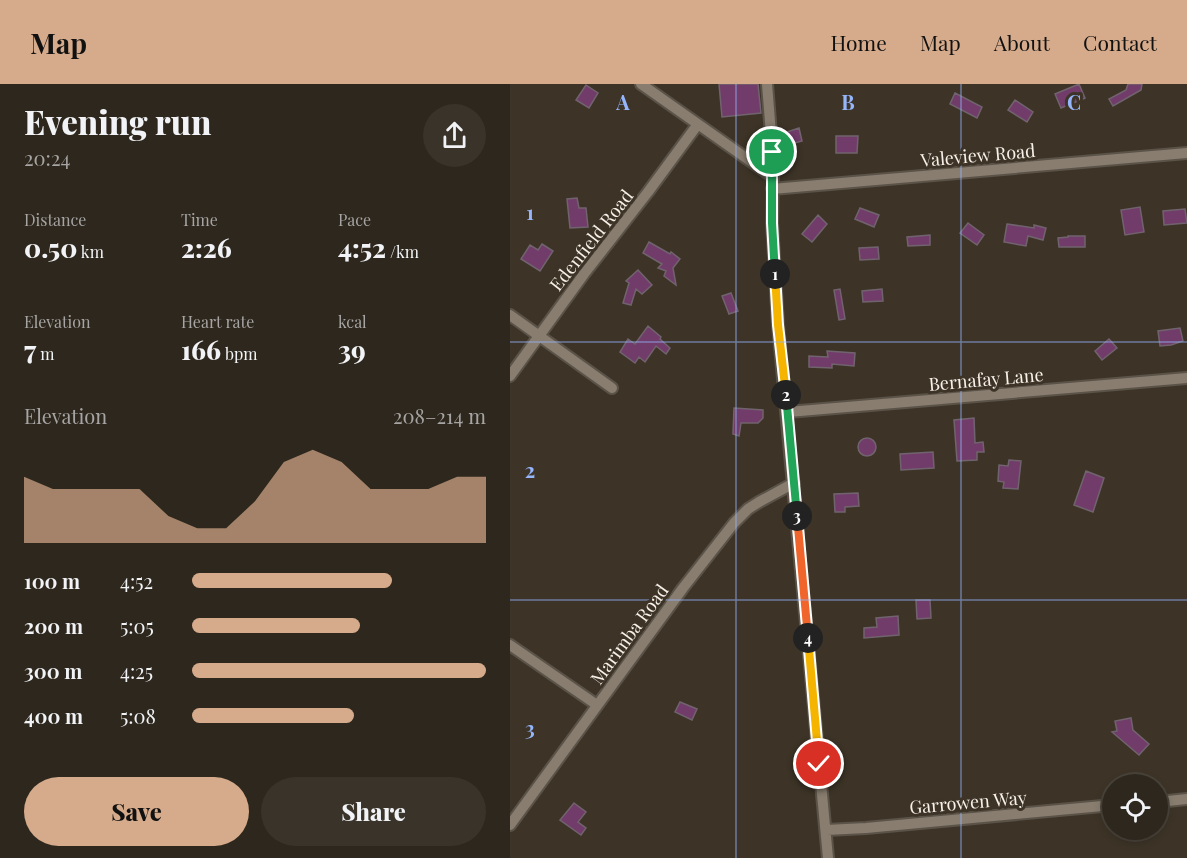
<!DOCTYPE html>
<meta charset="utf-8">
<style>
:root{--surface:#2e271d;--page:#3a332a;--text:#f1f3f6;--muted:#a7a5a4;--line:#49443b;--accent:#d6ab8b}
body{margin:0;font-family:"Playfair Display",serif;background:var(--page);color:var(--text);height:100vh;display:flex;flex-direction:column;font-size:22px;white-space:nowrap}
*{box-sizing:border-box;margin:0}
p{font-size:20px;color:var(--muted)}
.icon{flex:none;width:33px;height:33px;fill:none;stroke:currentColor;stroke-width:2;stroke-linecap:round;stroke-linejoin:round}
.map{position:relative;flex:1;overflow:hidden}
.drawer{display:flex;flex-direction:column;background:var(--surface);width:510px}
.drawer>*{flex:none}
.buttons{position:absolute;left:592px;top:690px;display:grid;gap:12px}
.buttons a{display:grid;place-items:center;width:66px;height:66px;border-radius:50%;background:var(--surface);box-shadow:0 3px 9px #0003,0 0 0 2px var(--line);font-size:30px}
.pin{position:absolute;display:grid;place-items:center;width:51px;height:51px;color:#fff;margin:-26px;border:3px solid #fff;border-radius:50%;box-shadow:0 2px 6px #0007}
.km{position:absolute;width:30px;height:30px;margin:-15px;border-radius:50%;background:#222;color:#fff;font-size:16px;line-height:30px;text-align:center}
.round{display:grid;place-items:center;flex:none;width:63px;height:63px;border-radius:32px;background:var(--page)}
.summary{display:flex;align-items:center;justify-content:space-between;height:102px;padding:0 24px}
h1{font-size:33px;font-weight:800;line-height:45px}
.metrics{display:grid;grid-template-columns:repeat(3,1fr);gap:9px;height:102px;padding:6px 24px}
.metrics div{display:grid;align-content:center}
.metrics b{font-size:26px;font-weight:800}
.metrics small{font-size:16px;font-weight:400}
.metrics p{font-size:16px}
.chart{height:168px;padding:12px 24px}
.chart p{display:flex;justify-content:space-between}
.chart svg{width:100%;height:108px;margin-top:6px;fill:var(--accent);opacity:.7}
.button{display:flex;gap:12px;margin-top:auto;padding:12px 24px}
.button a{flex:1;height:69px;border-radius:36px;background:var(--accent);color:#111;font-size:24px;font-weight:800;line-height:69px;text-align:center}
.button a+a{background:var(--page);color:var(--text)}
ul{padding:0 24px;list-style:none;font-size:20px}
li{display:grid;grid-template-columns:96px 72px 1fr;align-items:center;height:45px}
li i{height:15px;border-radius:8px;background:var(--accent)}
header{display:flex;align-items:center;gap:36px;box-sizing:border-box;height:84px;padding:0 30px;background:var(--accent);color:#111}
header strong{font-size:28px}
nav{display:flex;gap:33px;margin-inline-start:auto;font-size:21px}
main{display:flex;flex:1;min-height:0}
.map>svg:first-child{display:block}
.building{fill:#713c6a;stroke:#71636e;stroke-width:1.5}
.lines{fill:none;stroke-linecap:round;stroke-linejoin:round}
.minor-casing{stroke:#5b5348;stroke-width:14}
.minor{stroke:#887d6f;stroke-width:10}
.split-1-casing{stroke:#fff;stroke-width:12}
.split-2-casing{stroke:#fff;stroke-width:12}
.split-3-casing{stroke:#fff;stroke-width:12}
.split-4-casing{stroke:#fff;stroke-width:12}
.split-5-casing{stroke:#fff;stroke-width:12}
.split-1{stroke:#22a559;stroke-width:8}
.split-2{stroke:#f5b400;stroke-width:8}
.split-3{stroke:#22a559;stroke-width:8}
.split-4{stroke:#f0652b;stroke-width:8}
.split-5{stroke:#f5b400;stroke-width:8}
.grid{fill:none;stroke:#95b6fd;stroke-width:1.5;stroke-opacity:0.55}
.labels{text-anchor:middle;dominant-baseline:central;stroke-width:6;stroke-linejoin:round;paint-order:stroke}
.street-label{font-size:18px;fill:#f8f1e9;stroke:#3d3427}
.grid-label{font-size:20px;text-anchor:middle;font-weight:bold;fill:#95b6fd;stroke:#3d3427;stroke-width:6;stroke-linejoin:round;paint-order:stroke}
</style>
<header>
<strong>Map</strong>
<nav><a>Home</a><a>Map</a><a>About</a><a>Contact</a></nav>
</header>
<main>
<section class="drawer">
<div class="summary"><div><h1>Evening run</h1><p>20:24</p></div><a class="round"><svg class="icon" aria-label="share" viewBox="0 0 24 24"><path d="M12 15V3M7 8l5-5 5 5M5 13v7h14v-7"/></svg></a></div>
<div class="metrics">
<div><p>Distance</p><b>0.50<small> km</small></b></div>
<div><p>Time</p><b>2:26</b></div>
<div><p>Pace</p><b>4:52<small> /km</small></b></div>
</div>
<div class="metrics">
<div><p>Elevation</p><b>7<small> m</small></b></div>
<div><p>Heart rate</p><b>166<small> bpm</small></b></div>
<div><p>kcal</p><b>39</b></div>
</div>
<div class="chart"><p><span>Elevation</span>208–214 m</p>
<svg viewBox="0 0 160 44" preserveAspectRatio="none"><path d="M0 44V17L10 22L20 22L30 22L40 22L50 33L60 38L70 38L80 27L90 11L100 6L110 11L120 22L130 22L140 22L150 17L160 17V44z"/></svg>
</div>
<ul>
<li><b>100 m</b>4:52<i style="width:68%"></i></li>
<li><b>200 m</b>5:05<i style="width:57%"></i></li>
<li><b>300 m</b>4:25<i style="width:100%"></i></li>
<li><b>400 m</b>5:08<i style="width:55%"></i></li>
</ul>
<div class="button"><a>Save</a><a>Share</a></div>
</section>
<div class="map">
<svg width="677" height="774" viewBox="0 0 677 774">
<rect width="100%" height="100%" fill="#3d3427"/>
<path class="building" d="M209,0H248L251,29L212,33Z
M569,0L575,14L551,24L545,10Z
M618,0H632L631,6L603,22L599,15L616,6Z
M76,1L88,9L79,24L66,16Z
M445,9L472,23L467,34L440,20Z
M505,16L523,28L517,38L498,26Z
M289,44L292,57L274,62L271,50Z
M326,52H348L347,69H326Z
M67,114L69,124H76L78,143L60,144L57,115Z
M630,123L634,148L615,151L611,126Z
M350,124L369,131L364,143L345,135Z
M675,125L677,139L654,141L653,127Z
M308,131L317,140L302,158L292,150Z
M458,139L474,151L467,161L450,149Z
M497,140L524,144V141L536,144L533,156L518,152L516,162L494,158Z
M420,151V161L398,162L397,153Z
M558,152H575V163H549L548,154L558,153Z
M139,158L160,170L161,168L170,175L163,184L166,201L154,192L156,187L148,184L152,180L133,169Z
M32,160L43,167L30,187L11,175L20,161L28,166Z
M368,163L369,175L350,176L349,164Z
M128,186L142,201L132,210L126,205L121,221L113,219L119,199L116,197Z
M330,205L335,235L329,236L324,206Z
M372,205L373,217L353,218L352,207Z
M221,209L228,227L219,230L212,212Z
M138,242L151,253L150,255L160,264L156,270L146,262L135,278L129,273L125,279L110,268L118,255L125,260Z
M670,244L673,257L661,261L650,262L648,247Z
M599,255L607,264L592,276L585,267Z
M317,267L345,269L344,282L322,280V284L299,283V272L318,273Z
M224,324L253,326V334L248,339H231L229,352L223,350Z
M464,334L465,359L473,358L474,368H467V376L447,377L444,336Z
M348 363a9 9 0 1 1 18 0a9 9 0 1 1-18 0Z
M423,368L424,384L391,386L390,370Z
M499,376L511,377L508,405L493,404L494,398L488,397L489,381L498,382Z
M576,387L594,394L583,428L564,421Z
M348,409L349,422L335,423V428H325L324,410Z
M406,516H420L421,534L407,535Z
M388,532L389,551L354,554V544L367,543L366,534Z
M170,618L187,625L182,636L165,628Z
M621,634L623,646L639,660L629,671L602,648L607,647L605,637Z
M64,719L76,728L68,738L76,744L71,751L50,736Z"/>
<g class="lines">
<g class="minor-casing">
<path id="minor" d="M131,0L263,93
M257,0L261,50L263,93L262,139L268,241L318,774
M262,105L677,69
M0,231L102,304
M0,292L74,190L138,108L188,40
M278,328L677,294
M0,561L87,621
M648,718L677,715
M0,741L173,504L224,439L238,425L249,418L284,399
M316,746L356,744L603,721"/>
</g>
<use href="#minor" class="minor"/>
</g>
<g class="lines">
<g class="split-1-casing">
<path id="split-1" d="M262,68V139L265,190"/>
</g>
<g class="split-2-casing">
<path id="split-2" d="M265,190L268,241L276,311"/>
</g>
<g class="split-3-casing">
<path id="split-3" d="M276,311L287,432"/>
</g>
<g class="split-4-casing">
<path id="split-4" d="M287,432L298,554"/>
</g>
<g class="split-5-casing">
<path id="split-5" d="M298,554L309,680"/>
</g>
<use href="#split-1" class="split-1"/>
<use href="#split-2" class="split-2"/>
<use href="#split-3" class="split-3"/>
<use href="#split-4" class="split-4"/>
<use href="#split-5" class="split-5"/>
</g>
<path class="grid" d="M226,0V774M451,0V774M0,258H677M0,516H677"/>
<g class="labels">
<g class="street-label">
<text transform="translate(468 71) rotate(-5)">Valeview Road</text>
<text transform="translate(81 156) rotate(-52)">Edenfield Road</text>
<text transform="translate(476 295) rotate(-5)">Bernafay Lane</text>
<text transform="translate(119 550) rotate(-54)">Marimba Road</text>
<text transform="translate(458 718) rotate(-5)">Garrowen Way</text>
</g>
</g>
<g class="grid-label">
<text x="113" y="26">A</text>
<text x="338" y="26">B</text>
<text x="564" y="26">C</text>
<text x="20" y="136">1</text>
<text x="20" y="394">2</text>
<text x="20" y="652">3</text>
</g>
</svg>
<div class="buttons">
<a><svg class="icon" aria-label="locate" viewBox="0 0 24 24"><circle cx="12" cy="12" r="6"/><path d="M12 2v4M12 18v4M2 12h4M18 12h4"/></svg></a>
</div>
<div class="pin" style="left:262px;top:68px;background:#1e9e55"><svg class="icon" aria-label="arrive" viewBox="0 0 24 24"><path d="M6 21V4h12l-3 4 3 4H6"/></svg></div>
<div class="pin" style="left:309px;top:680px;background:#d93025"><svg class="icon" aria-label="check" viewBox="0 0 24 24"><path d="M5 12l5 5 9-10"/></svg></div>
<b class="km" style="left:265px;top:190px">1</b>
<b class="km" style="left:276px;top:311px">2</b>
<b class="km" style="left:287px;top:432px">3</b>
<b class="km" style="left:298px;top:554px">4</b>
</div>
</main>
